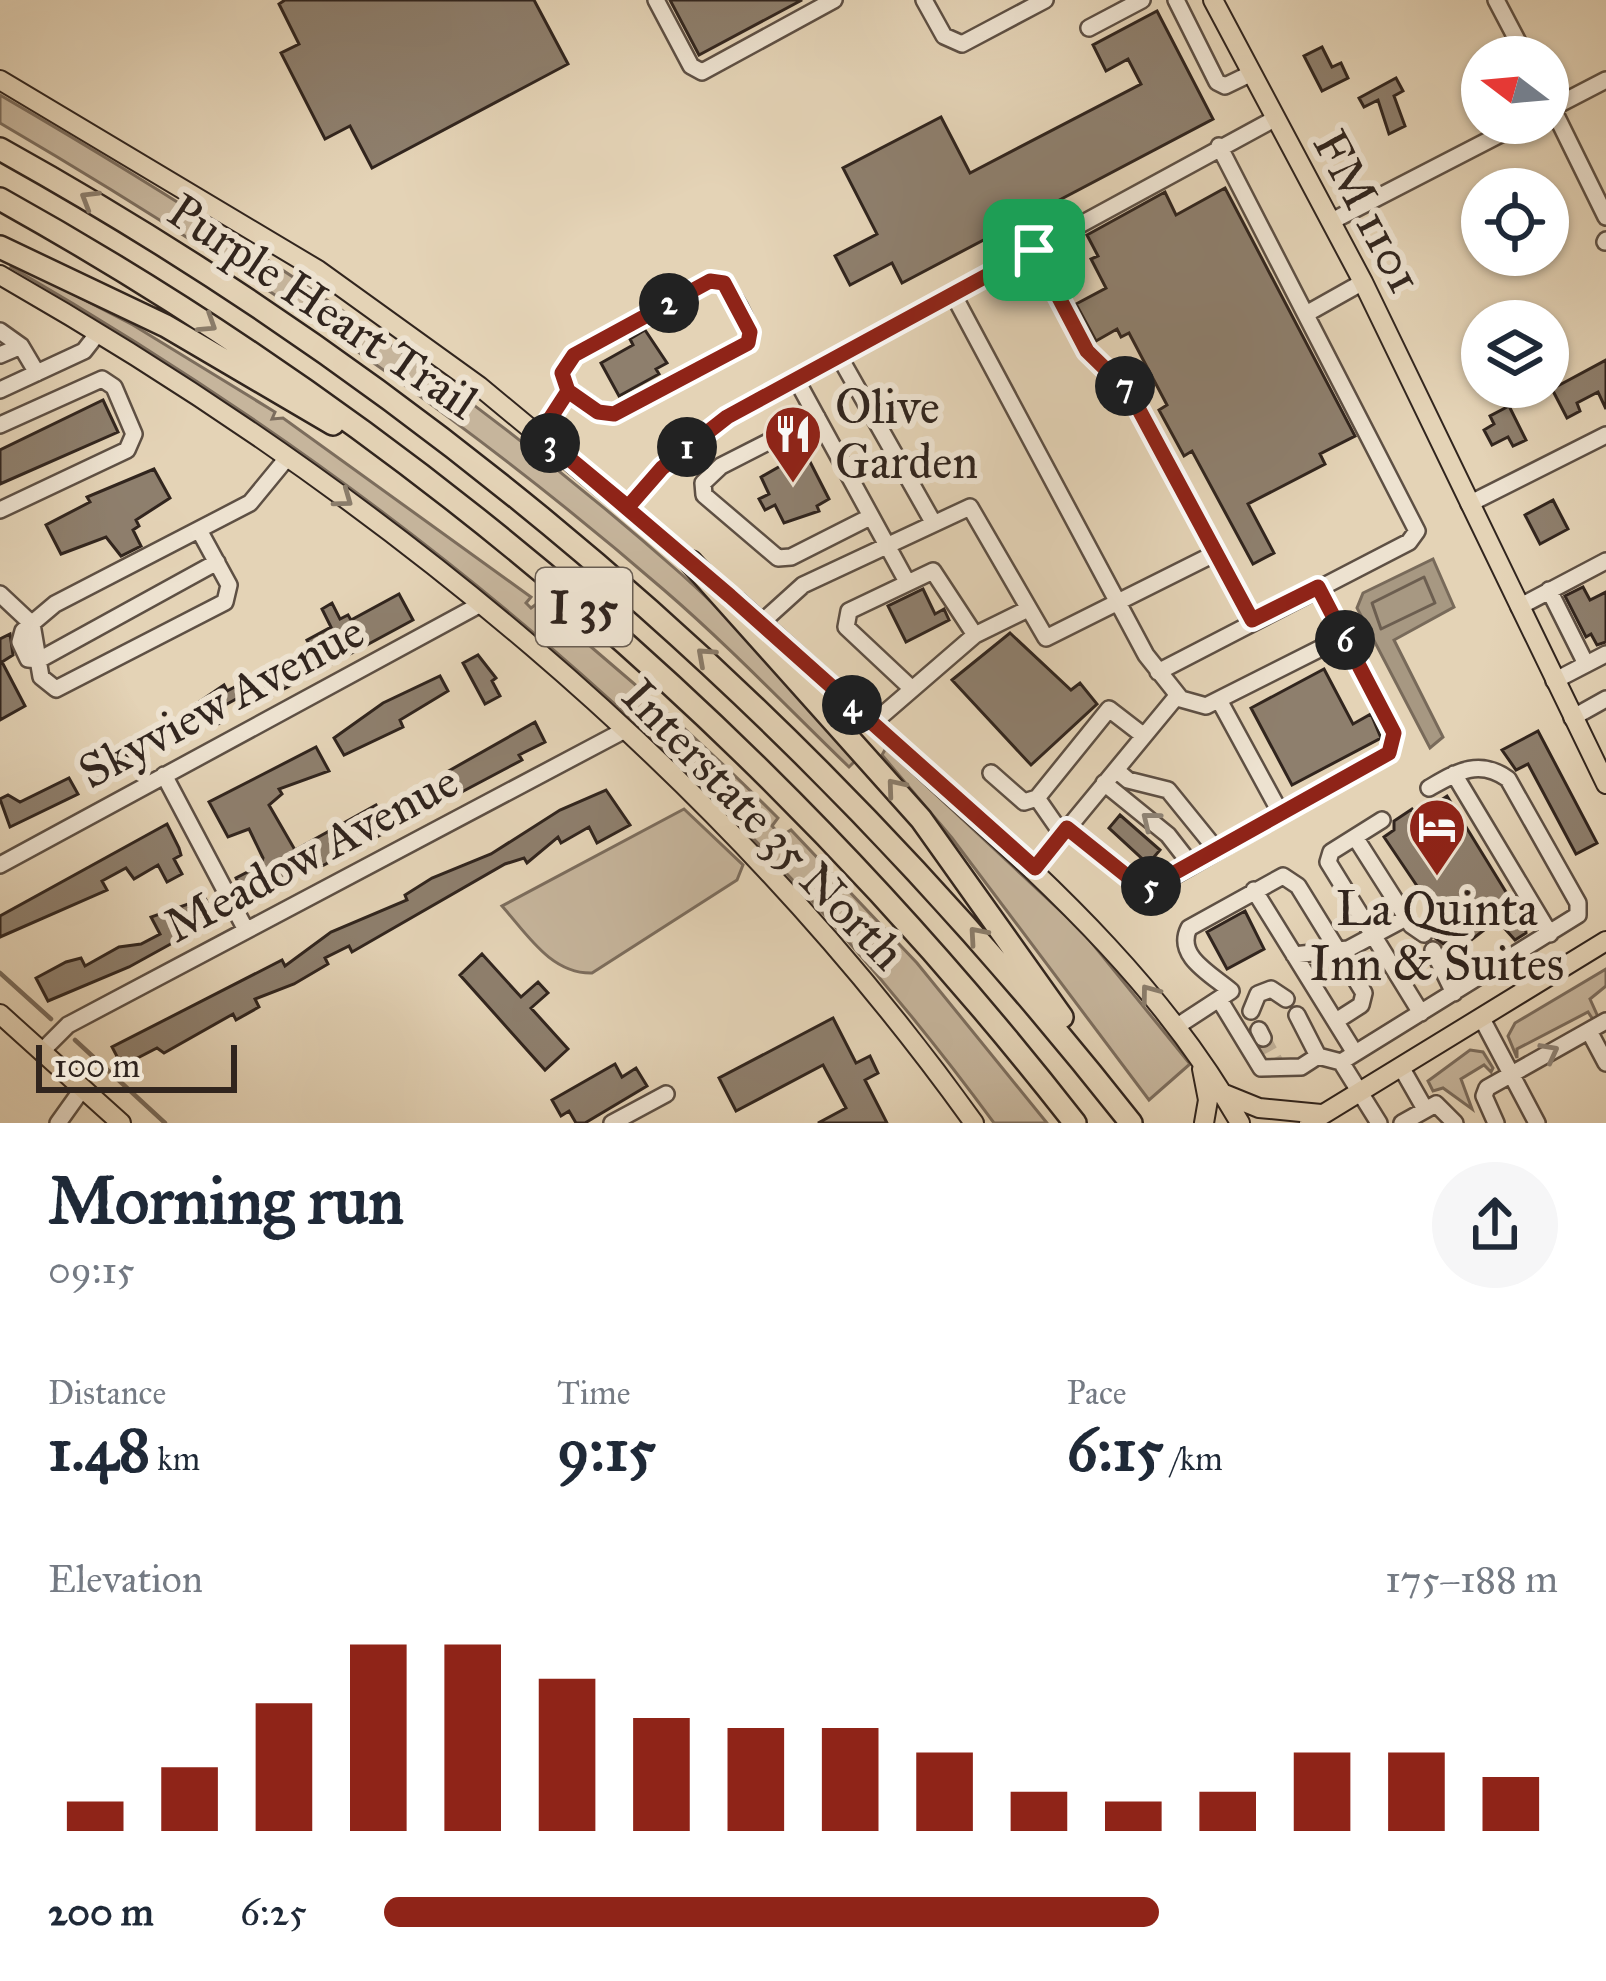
<!DOCTYPE html>
<meta charset="utf-8">
<style>
:root{--surface:#fff;--page:#f6f6f7;--text:#1f2937;--muted:#747a83;--accent:#8f2418}
body{margin:0;font-family:"IM FELL Great Primer",serif;background:var(--page);color:var(--text);height:100vh;display:flex;flex-direction:column;font-size:45px;white-space:nowrap}
*{box-sizing:border-box;margin:0}
p{font-size:39px;color:var(--muted)}
.icon{flex:none;width:66px;height:66px;fill:none;stroke:currentColor;stroke-width:2;stroke-linecap:round;stroke-linejoin:round}
.map{position:relative;height:1123px;overflow:hidden}
.details{display:flex;flex-direction:column;background:var(--surface);flex:1}
.details>*{flex:none}
.needle{width:78px;rotate:286deg}
.buttons{position:absolute;left:1461px;top:36px;display:grid;gap:24px}
.buttons a{display:grid;place-items:center;width:108px;height:108px;border-radius:50%;background:var(--surface);box-shadow:0 3px 9px #0004;font-size:60px}
.scale{position:absolute;left:36px;bottom:30px;width:201px;box-sizing:border-box;padding-left:12px;border:6px solid #31251e;border-top:0;font-size:33px;line-height:42px;white-space:nowrap;color:#31251e;-webkit-text-stroke:9px #ede2d0;paint-order:stroke}
.pin{position:absolute;display:grid;place-items:center;width:102px;height:102px;color:#fff;margin:-51px;border-radius:24px;box-shadow:0 6px 18px #0006}
.km{position:absolute;width:60px;height:60px;margin:-30px;border-radius:50%;background:#222;color:#fff;font-size:33px;line-height:60px;text-align:center}
.round{display:grid;place-items:center;flex:none;width:126px;height:126px;border-radius:63px;background:var(--page)}
.headline{display:flex;align-items:center;justify-content:space-between;height:204px;padding:0 48px}
h1{font-size:66px;font-weight:700;line-height:90px}
.figures{display:grid;grid-template-columns:repeat(3,1fr);gap:18px;height:204px;padding:12px 48px}
.figures div{display:grid;align-content:center}
.figures b{font-size:60px;font-weight:700}
.figures small{font-size:33px;font-weight:400}
.figures p{font-size:33px}
.chart{height:336px;padding:24px 48px}
.chart p{display:flex;justify-content:space-between}
.chart svg{width:100%;height:216px;margin-top:12px;stroke:var(--accent);stroke-width:6}
ul{padding:0 48px;list-style:none;font-size:39px}
li{display:grid;grid-template-columns:192px 144px 1fr;align-items:center;height:90px}
li i{height:30px;border-radius:15px;background:var(--accent)}
.map>svg:first-child{display:block}
.green{fill:#c6b59c;stroke:#7c6d5d;stroke-width:3}
.water{fill:#a79882;stroke:#786a5a;stroke-width:3}
.lines{fill:none;stroke-linecap:round;stroke-linejoin:round}
.shore{stroke:#6c5e50;stroke-width:3}
.stream{stroke:#786a5a;stroke-width:4.5}
.building{fill:#8e7f6d;stroke:#31251e;stroke-width:3}
.minor-tunnel{stroke:#c0b098;stroke-width:15;stroke-dasharray:15 8;stroke-linecap:butt}
.minor-casing{stroke:#5e5044;stroke-width:20}
.major-casing{stroke:#31251e;stroke-width:22}
.highway-casing{stroke:#31251e;stroke-width:26}
.minor{stroke:#ede2d0;stroke-width:15}
.major{stroke:#e4d3b6;stroke-width:18}
.highway{stroke:#e4d3b6;stroke-width:21}
.oneway{stroke:#8a7c6a}
.oneway2{stroke:#8f8477}
.route-casing{stroke:#fff;stroke-width:24}
.route{stroke:#8f2418;stroke-width:15}
.labels{text-anchor:middle;dominant-baseline:central;stroke-width:12;stroke-linejoin:round;paint-order:stroke}
.shield{fill:#ede2d0;stroke:#695e53;stroke-width:3}
.shield-label{font-size:45px;font-weight:bold;fill:#31251e}
.street-label{font-size:48px;fill:#31251e;stroke:#ede2d0}
.poi-label{font-size:48px;fill:#31251e;stroke:#ede2d0;text-anchor:start}
</style>
<div class="map">
<svg width="1606" height="1123" viewBox="0 0 1606 1123">
<rect width="100%" height="100%" fill="#e4d3b6"/>
<filter id="stains"><feTurbulence type="fractalNoise" baseFrequency=".00167" numOctaves="4"/><feColorMatrix values="0 0 0 0 .2 0 0 0 0 .09 0 0 0 0 .02 0 0 0 .5 -.17"/></filter>
<radialGradient id="worn" r=".72"><stop offset=".6" stop-color="#630" stop-opacity="0"/><stop offset="1" stop-color="#630" stop-opacity=".3"/></radialGradient>
<path class="green" d="M0,95C241,235 471,388 680,573C744,630 800,695 859,757L849,767C788,708 729,646 664,590C459,412 234,260 0,123Z
M13,263L133,325L275,412L272,419L283,418L531,597L526,603L531,608L538,603C622,671 702,742 778,818L772,826L781,836L791,830L917,963L1047,1123H994C734,769 390,486 11,267Z
M886,748L1083,932L1190,1064L1149,1100L952,838L882,755Z
M684,809L743,865L737,880L592,973C551,974 527,934 502,906Z
M1606,969V986L1590,999L1599,1019L1594,1021L1588,1012L1517,1049V1058L1508,1036L1515,1023Z
M1470,1050L1483,1052L1493,1068L1491,1072L1484,1065L1461,1079L1472,1109L1443,1088L1433,1091L1428,1081Z"/>
<path class="water" d="M1433,559L1454,607L1394,640L1443,737L1430,748L1357,608L1363,593Z"/>
<g class="lines">
<path class="shore" d="M1424,577L1435,603L1381,629L1372,603Z"/>
<path class="stream" d="M0,973L51,1019
M75,1040L165,1123"/>
</g>
<path class="building" d="M285,0H534L568,64L372,168L350,126L325,139L281,53L299,44L279,4Z
M670,0H802L699,55Z
M1157,11L1213,119L902,283L892,263L850,285L835,256L877,234L843,168L941,117L970,173L1141,84L1128,59L1106,71L1093,45Z
M1322,47L1332,67L1341,63L1348,78L1322,91L1304,56Z
M1396,78L1403,91L1394,96L1405,126L1389,134L1378,100L1364,107L1359,98Z
M1225,188L1355,436L1320,454L1325,464L1248,504L1274,553L1253,564L1192,451L1184,456L1159,410L1167,405L1129,333L1121,337L1117,329L1096,341L1076,304L1106,288L1091,259L1098,256L1087,235L1165,192L1176,215Z
M645,330L667,363L656,369L659,374L619,396L601,363L633,345L630,339Z
M1606,360V409L1598,392L1577,403L1580,411L1567,418L1552,389Z
M103,400L118,432L0,484V450Z
M1509,406L1526,440L1513,446L1508,437L1492,445L1484,430L1494,424L1490,416Z
M805,452L829,499L817,506L819,511L784,523L775,505L765,510L759,499L769,494L761,477Z
M154,469L170,498L136,520L139,526L133,530L141,546L121,556L106,537L61,554L46,525L90,502L87,497Z
M1553,500L1568,529L1540,544L1525,515Z
M1583,587L1590,600L1606,592V642L1597,645L1591,634L1586,637L1565,596Z
M923,589L935,614L944,609L949,620L906,642L888,606Z
M399,594L413,620L326,667L323,662L305,671L308,676L245,710L238,698L216,710L222,722L210,728L196,704L224,685L227,691L248,680L250,684L306,654L311,647L307,640L331,627L322,609L332,603L340,619L348,615L351,620Z
M1010,633L1071,690L1080,683L1097,704L1031,765L952,680Z
M10,634L13,655L2,662L25,706L0,720V639Z
M478,655L496,678L492,681L500,696L485,704L463,663Z
M1324,669L1353,724L1371,714L1381,738L1292,785L1251,708Z
M440,676L448,691L400,720L403,727L344,755L334,738L383,703Z
M535,722L545,742L519,755L522,760L307,874L304,868L261,897L255,887L243,893L236,878L261,865L263,858L249,829L228,837L209,802L316,747L329,771L279,789L282,794L269,805L295,850L376,805L381,813L441,782L438,777Z
M1538,731L1597,843L1576,854L1528,764L1516,770L1502,750Z
M125,750L131,768L97,786L87,766Z
M69,778L78,794L10,827L0,799L8,795L20,802Z
M606,790L630,825L597,843L589,827L561,843L558,837L527,863L524,858L505,864L352,952L349,946L325,958L328,964L294,984L255,999L259,1007L236,1020L233,1014L164,1053L157,1048L122,1066L112,1047L282,960L285,966L331,932L407,900L405,895L432,878L491,854L560,810Z
M1447,796L1525,923L1526,933L1515,940L1497,920L1462,947L1455,937L1443,944L1435,938L1434,928L1442,923L1384,837L1394,830V821L1412,809L1417,816Z
M1120,815L1160,850L1148,864L1109,828Z
M167,824L179,848L181,855L174,859L182,874L167,882L158,865L134,879L126,868L102,881L107,890L0,937V916Z
M205,898L216,919L129,967L48,1001L36,978L66,962L81,958L85,966L119,947L141,944L160,934L151,917Z
M1245,911L1264,949L1227,969L1207,932Z
M482,954L521,997L538,982L548,993L531,1008L568,1049L545,1070L460,975Z
M833,1018L856,1063L870,1056L878,1073L865,1080L887,1123H818L846,1108L823,1065L736,1111L719,1078Z
M615,1064L622,1077L636,1068L647,1086L585,1123H576L569,1111L561,1116L552,1100Z"/>
<g class="lines">
<path class="minor-tunnel" d="M1263,1038L1276,1062"/>
<g class="minor-casing">
<path id="minor" d="M656,0L691,66L702,72L834,0
M924,0L944,36L962,44L1045,0
M1176,0L1217,82L1225,86L1252,73
M1496,0L1526,57
M1089,28L1142,0
M1548,99L1606,217
M1548,110L1606,80
M1332,221L1522,123
M1605,242L1606,240
M1034,250L1087,351L1130,393L1252,620
M715,280C732,288 753,325 748,343L614,414L599,411L565,387L562,373L573,355Z
M953,294L1146,655L1181,699L1206,706L1343,637
M1306,314L1363,282
M0,331L21,346L37,373
M0,355L21,346
M839,356L933,522
M796,379L906,580
M0,390L84,351L98,333
M817,417L721,466L703,483L704,495L778,558L791,557L870,517
M0,425L102,379L114,387L134,434L127,450L0,510
M540,434L568,391
M1469,504L1606,435
M628,507L662,468L727,417L1276,118
M217,562L39,660L28,659L20,642L23,631L55,604L250,503L287,458
M1549,590L1586,664
M0,594L32,624L41,677L56,689L225,602L229,585L199,530
M1519,607L1606,561
M761,623L803,585L970,507L1046,638L1216,553
M1158,672L1409,542L1417,531L1219,146
M1554,681L1606,654
M911,688L846,627L849,611L933,571L975,635
M1219,700L1280,812
M1572,718L1606,699
M872,724L975,635L1026,610
M1116,770L1128,780L1168,790L1215,848
M991,773L1024,802L1037,798L1062,834
M1454,774L1550,934
M164,775L246,930
M1104,783L1168,835L1189,862
M1037,798L1109,709L1144,736
M1382,820L1331,852L1328,862L1421,1013
M1067,828L1137,884L1158,885L1389,753L1394,733L1318,587
M1355,837L1411,925L1424,934
M0,865L479,605
M1035,868L1177,696
M1254,890L1355,1053
M1433,950L1454,993
M1294,955L1348,949L1406,918
M1219,999L1261,1068L1301,1067L1318,1056
M1251,1011L1258,994L1271,989L1286,999
M1297,1015L1318,1056L1341,1062L1379,1123
M1481,1017L1537,1123
M1176,1027L1231,991C1211,974 1175,956 1189,928L1283,876L1298,886L1364,993L1361,1005L1336,1021
M1259,1030L1263,1038
M1589,1031L1606,1063
M42,1051L68,1025L623,731
M1341,1062L1578,915V903L1508,779C1479,758 1457,772 1429,788
M1401,1067L1425,1109
M58,1123L83,1088
M612,1123L666,1094
M1402,1123L1436,1104L1455,1123
M1496,1123L1484,1096L1487,1088L1606,1021"/>
</g>
<g class="major-casing">
<path id="major" d="M1213,0L1363,282L1606,784
M0,80L318,270L479,386L702,571
M0,275C375,489 722,771 974,1123
M737,601C808,664 878,729 949,793C1059,893 1166,992 1240,1123
M0,1014L121,1123
M1202,1069L1208,1100L1204,1123
M1222,1093L1259,1108L1321,1114
M1309,1123L1606,941"/>
</g>
<g class="highway-casing">
<path id="highway" d="M0,149C443,395 818,726 1131,1123
M0,199C417,431 782,748 1075,1123
M0,247L166,326L333,424
M691,562L921,819L1062,1017"/>
</g>
<use href="#minor" class="minor"/>
<use href="#major" class="major"/>
<use href="#highway" class="highway"/>
</g>
<defs><path id="oneway-chevron" d="M-2-3.5L2.5 0L-2 3.5" fill="none" stroke-width="1.6" stroke-linecap="round" stroke-linejoin="round" transform="scale(3)"/></defs>
<g class="oneway">
<use href="#oneway-chevron" transform="translate(89 199) rotate(-149)"/>
<use href="#oneway-chevron" transform="translate(208 324) rotate(33)"/>
<use href="#oneway-chevron" transform="translate(344 499) rotate(36)"/>
<use href="#oneway-chevron" transform="translate(705 656) rotate(-138)"/>
<use href="#oneway-chevron" transform="translate(895 787) rotate(-130)"/>
<use href="#oneway-chevron" transform="translate(977 935) rotate(-131)"/>
<use href="#oneway-chevron" transform="translate(1149 993) rotate(-127)"/>
</g>
<g class="oneway2">
<use href="#oneway-chevron" transform="translate(1150 820) rotate(-141)"/>
<use href="#oneway-chevron" transform="translate(1550 1052) rotate(-28)"/>
</g>
<g class="lines">
<g class="route-casing">
<path id="route" d="M1034,250L727,417L662,468L628,507L540,434L568,391L562,373L574,355L710,281L724,283L750,332L748,343L614,414L598,412L568,391L540,434L730,596L1035,868L1067,828L1137,884L1151,886L1389,753L1394,733L1318,587L1252,620L1130,393L1087,351L1034,250"/>
</g>
<use href="#route" class="route"/>
</g>
<defs>
<g id="restaurant-pin" transform="scale(3)"><path d="M0 17L-7.5 6A9.5 9.5 0 1 1 7.5 6Z" fill="#8f2418" stroke="#ede2d0"/><path d="M-5-6h1v4h1v-4h1v4h1v-4h1v5L-1.5 .5V6h-2V.5L-5-1ZM5-6V6H3V1.5H1.5Q1.5-4 5-6Z" fill="#fff"/></g>
<g id="hotel-pin" transform="scale(3)"><path d="M0 17L-7.5 6A9.5 9.5 0 1 1 7.5 6Z" fill="#8f2418" stroke="#ede2d0"/><path d="M-6-4.5h1.5V1H6V5H4.5V3h-9V5H-6ZM-4 0a1.8 1.8 0 1 1 3.6 0ZM.5 0V-2.5h3Q6-2.5 6 0Z" fill="#fff"/></g>
</defs>
<g fill-rule="evenodd">
<use href="#restaurant-pin" x="793" y="434"/>
<use href="#hotel-pin" x="1437" y="827"/>
</g>
<g class="labels">
<rect class="shield" x="536" y="568" width="96" height="78" rx="9"/>
<g class="shield-label">
<text x="584" y="607">I 35</text>
</g>
<g class="street-label">
<text transform="translate(1368 211) rotate(62)">FM 1101</text>
<text transform="translate(323 306) rotate(34)">Purple Heart Trail</text>
<text transform="translate(221 701) rotate(-28)">Skyview Avenue</text>
<text transform="translate(764 824) rotate(46)">Interstate 35 North</text>
<text transform="translate(311 853) rotate(-28)">Meadow Avenue</text>
</g>
<g class="poi-label">
<text x="835" y="406">Olive<tspan x="835" dy="55">Garden</tspan></text>
<text x="1437" y="908" text-anchor="middle">La Quinta<tspan x="1437" dy="55">Inn &amp; Suites</tspan></text>
</g>
</g>
<rect width="100%" height="100%" filter="url(#stains)"/>
<rect width="100%" height="100%" fill="url(#worn)"/>
</svg>
<div class="buttons">
<a><svg class="needle" viewBox="-14 -14 28 28"><path d="M0-13l5 13h-10z" fill="#e53935"/><path d="M0 13l5-13h-10z" fill="#747a83"/></svg></a>
<a><svg class="icon" aria-label="locate" viewBox="0 0 24 24"><circle cx="12" cy="12" r="6"/><path d="M12 2v4M12 18v4M2 12h4M18 12h4"/></svg></a>
<a><svg class="icon" aria-label="layers" viewBox="0 0 24 24"><path d="M12 4l9 5-9 5-9-5zM3 14l9 5 9-5"/></svg></a>
</div>
<div class="scale">100 m</div>
<div class="pin" style="left:1034px;top:250px;background:#1e9e55"><svg class="icon" aria-label="arrive" viewBox="0 0 24 24"><path d="M6 21V4h12l-3 4 3 4H6"/></svg></div>
<b class="km" style="left:687px;top:447px">1</b>
<b class="km" style="left:669px;top:303px">2</b>
<b class="km" style="left:550px;top:443px">3</b>
<b class="km" style="left:852px;top:705px">4</b>
<b class="km" style="left:1151px;top:886px">5</b>
<b class="km" style="left:1345px;top:640px">6</b>
<b class="km" style="left:1125px;top:386px">7</b>
</div>
<section class="details">
<div class="headline"><div><h1>Morning run</h1><p>09:15</p></div><a class="round"><svg class="icon" aria-label="share" viewBox="0 0 24 24"><path d="M12 15V3M7 8l5-5 5 5M5 13v7h14v-7"/></svg></a></div>
<div class="figures">
<div><p>Distance</p><b>1.48<small> km</small></b></div>
<div><p>Time</p><b>9:15</b></div>
<div><p>Pace</p><b>6:15<small> /km</small></b></div>
</div>
<div class="chart"><p><span>Elevation</span>175–188 m</p>
<svg viewBox="0 0 160 44" preserveAspectRatio="none"><path d="M5 44V38M15 44V31M25 44V18M35 44V6M45 44V6M55 44V13M65 44V21M75 44V23M85 44V23M95 44V28M105 44V36M115 44V38M125 44V36M135 44V28M145 44V28M155 44V33"/></svg>
</div>
<ul>
<li><b>200 m</b>6:25<i style="width:66%"></i></li>
</ul>
</section>
